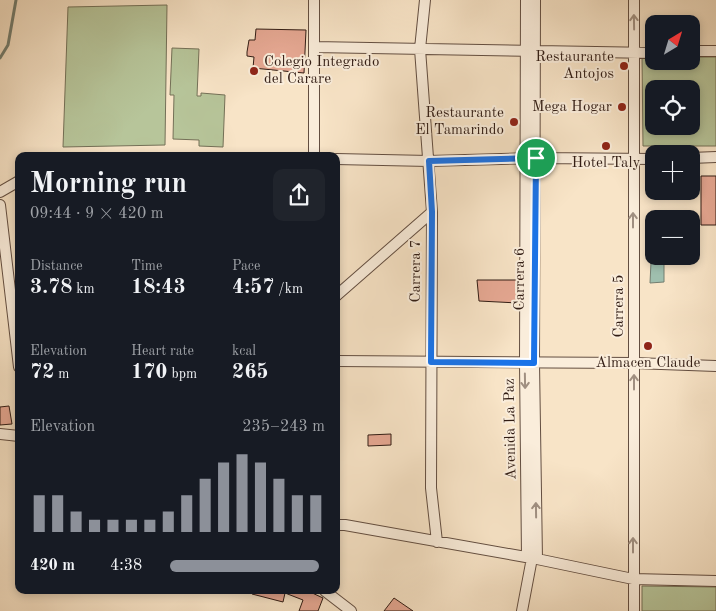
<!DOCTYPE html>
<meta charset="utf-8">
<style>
:root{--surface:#171b24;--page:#20242c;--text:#f1f3f6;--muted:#9ea1a6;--accent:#8c9099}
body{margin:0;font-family:"Old Standard TT",serif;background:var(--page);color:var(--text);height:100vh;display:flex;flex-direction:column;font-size:19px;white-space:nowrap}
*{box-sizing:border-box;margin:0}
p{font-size:16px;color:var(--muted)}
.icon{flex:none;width:28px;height:28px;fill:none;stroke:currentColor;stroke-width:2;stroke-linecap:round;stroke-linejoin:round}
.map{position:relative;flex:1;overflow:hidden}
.drawer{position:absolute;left:15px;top:152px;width:325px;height:442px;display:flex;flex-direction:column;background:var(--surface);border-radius:10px;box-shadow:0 2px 8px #0003}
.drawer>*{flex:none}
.needle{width:32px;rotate:38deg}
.tools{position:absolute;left:645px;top:15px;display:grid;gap:10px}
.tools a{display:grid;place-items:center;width:55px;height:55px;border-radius:10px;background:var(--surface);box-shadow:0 2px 8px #0003;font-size:25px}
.pin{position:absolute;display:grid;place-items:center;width:42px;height:42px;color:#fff;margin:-21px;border:2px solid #fff;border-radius:50%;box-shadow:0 1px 5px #0007}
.round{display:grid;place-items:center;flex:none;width:52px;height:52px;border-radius:10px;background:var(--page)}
.head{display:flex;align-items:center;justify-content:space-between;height:85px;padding:0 15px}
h1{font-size:28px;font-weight:700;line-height:38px}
.figures{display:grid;grid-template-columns:repeat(3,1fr);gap:8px;height:85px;padding:5px 15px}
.figures div{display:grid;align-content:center}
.figures b{font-size:21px;font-weight:700}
.figures small{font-size:14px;font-weight:400}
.figures p{font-size:14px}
.chart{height:140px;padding:10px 15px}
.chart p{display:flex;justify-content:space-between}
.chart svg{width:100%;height:90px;margin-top:5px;stroke:var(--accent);stroke-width:6}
ul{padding:0 15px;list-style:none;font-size:16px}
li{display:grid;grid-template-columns:80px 60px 1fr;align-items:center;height:38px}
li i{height:12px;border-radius:6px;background:var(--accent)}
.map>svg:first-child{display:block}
.green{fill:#b7c59a;stroke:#747057;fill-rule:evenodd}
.water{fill:#9fbfae;stroke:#737e70}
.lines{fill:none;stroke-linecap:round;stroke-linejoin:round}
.stream{stroke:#737e70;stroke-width:3}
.building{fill:#e6a893;stroke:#311c14}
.minor-casing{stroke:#634e41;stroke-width:12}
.minor{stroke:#faeddb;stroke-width:10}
.oneway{stroke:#a08f81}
.route-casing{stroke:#fff;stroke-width:10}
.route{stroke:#1a73e8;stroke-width:6}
.poi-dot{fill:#8f2418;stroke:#faeddb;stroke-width:2}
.labels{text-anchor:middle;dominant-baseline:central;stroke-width:4;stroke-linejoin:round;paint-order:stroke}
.poi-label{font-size:15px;fill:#311c14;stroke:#faeddb;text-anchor:end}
.street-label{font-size:15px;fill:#311c14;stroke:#faeddb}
</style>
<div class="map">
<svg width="716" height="611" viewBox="0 0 716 611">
<rect width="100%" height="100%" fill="#f8e4c7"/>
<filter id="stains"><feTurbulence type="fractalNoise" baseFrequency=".004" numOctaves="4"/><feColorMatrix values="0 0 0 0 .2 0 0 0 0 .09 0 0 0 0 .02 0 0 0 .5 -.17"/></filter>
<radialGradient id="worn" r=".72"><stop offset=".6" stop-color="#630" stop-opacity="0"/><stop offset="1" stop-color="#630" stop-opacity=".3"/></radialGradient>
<path class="green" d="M167,5L165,145L63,147L68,7Z
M172,48L199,49L197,96H201V93L225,95L223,147L199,146V140L173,139L174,95H170Z
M642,56H654V61H691V57H716V146H643ZM654,89H691V126H654Z
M642,586L716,587V611H642Z"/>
<path class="water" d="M664,261V282L650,283L651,262Z"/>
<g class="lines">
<path class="stream" d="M0,58L8,45L16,0"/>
</g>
<path class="building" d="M256,29L306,30L304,73L253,68L254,57L247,56V52L249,40H255Z
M701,176H716V225H701Z
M477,280H518V303L479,301Z
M9,406L12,424L0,425V407Z
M391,434V445L368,446V435Z
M253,591H308L323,598L318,611H299L303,600L285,593L283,602L252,594Z
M394,598L413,611H384Z"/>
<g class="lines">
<g class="minor-casing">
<path id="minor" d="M425,0L420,49L432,212L431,488L437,542
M526,0L525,363L527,557
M535,0L534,363L537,559
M314,47L654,53
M691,51H716
M314,156V0
M691,158L716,157
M336,159L429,161L536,158L654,159
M0,192L19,181
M0,205L19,367
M336,296L432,212
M336,361L634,363L716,366
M0,434L19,436
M336,525H345L537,559L633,579L716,581
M325,591L351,611
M522,611L532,558
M634,611V0"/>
</g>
<use href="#minor" class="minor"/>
</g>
<defs><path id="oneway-shaft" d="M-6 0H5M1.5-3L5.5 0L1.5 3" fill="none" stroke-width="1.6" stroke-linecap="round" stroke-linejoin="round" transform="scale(1.25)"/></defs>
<g class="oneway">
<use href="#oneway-shaft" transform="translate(634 22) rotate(-91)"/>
<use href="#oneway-shaft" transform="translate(633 220) rotate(-90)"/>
<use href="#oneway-shaft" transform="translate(525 381) rotate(89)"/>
<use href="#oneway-shaft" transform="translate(634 382) rotate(-90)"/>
<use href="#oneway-shaft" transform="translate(536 510) rotate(-91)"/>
<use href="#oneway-shaft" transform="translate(633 545) rotate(-90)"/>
</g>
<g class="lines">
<g class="route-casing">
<path id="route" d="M536,158L534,363L431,362L432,212L429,161Z"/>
</g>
<use href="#route" class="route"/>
</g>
<g class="poi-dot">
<circle cx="624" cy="66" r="5"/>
<circle cx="254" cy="71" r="5"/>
<circle cx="622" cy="107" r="5"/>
<circle cx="514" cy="122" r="5"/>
<circle cx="606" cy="146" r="5"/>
<circle cx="648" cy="346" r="5"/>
</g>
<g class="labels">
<g class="poi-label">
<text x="614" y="57">Restaurante<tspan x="614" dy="17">Antojos</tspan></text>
<text x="264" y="62" text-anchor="start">Colegio Integrado<tspan x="264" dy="17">del Carare</tspan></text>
<text x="612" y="107">Mega Hogar</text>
<text x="504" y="113">Restaurante<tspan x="504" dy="17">El Tamarindo</tspan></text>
<text x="606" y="163" text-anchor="middle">Hotel Taly</text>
<text x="648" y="363" text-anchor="middle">Almacen Claude</text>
</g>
<g class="street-label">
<text transform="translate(416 271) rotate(-90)">Carrera 7</text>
<text transform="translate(520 279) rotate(-90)">Carrera 6</text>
<text transform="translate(619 306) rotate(-90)">Carrera 5</text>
<text transform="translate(511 429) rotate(-91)">Avenida La Paz</text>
</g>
</g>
<rect width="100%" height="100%" filter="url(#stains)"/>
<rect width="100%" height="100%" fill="url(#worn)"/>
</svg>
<div class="tools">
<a><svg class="needle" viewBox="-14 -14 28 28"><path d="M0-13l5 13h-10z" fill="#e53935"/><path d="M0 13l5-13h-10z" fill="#9ea1a6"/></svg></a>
<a><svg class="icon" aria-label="locate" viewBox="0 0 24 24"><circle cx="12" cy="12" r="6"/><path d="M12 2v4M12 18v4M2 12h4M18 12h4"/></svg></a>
<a>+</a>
<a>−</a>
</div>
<div class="pin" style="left:536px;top:158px;background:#1e9e55"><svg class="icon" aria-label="arrive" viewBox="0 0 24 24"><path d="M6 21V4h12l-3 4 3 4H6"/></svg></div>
<section class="drawer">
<div class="head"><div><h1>Morning run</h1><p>09:44 · 9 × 420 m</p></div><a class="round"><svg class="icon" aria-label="share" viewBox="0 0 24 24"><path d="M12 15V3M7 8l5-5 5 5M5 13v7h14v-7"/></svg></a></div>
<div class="figures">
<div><p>Distance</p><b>3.78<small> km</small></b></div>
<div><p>Time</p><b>18:43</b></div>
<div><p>Pace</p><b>4:57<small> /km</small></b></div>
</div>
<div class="figures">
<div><p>Elevation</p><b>72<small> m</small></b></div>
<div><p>Heart rate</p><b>170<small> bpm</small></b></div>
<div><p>kcal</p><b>265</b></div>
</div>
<div class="chart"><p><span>Elevation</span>235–243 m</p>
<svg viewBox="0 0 160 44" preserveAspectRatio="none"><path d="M5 44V26M15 44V26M25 44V34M35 44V38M45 44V38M55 44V38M65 44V38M75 44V34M85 44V26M95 44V18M105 44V10M115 44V6M125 44V10M135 44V18M145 44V26M155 44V26"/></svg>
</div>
<ul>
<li><b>420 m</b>4:38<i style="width:96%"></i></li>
</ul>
</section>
</div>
